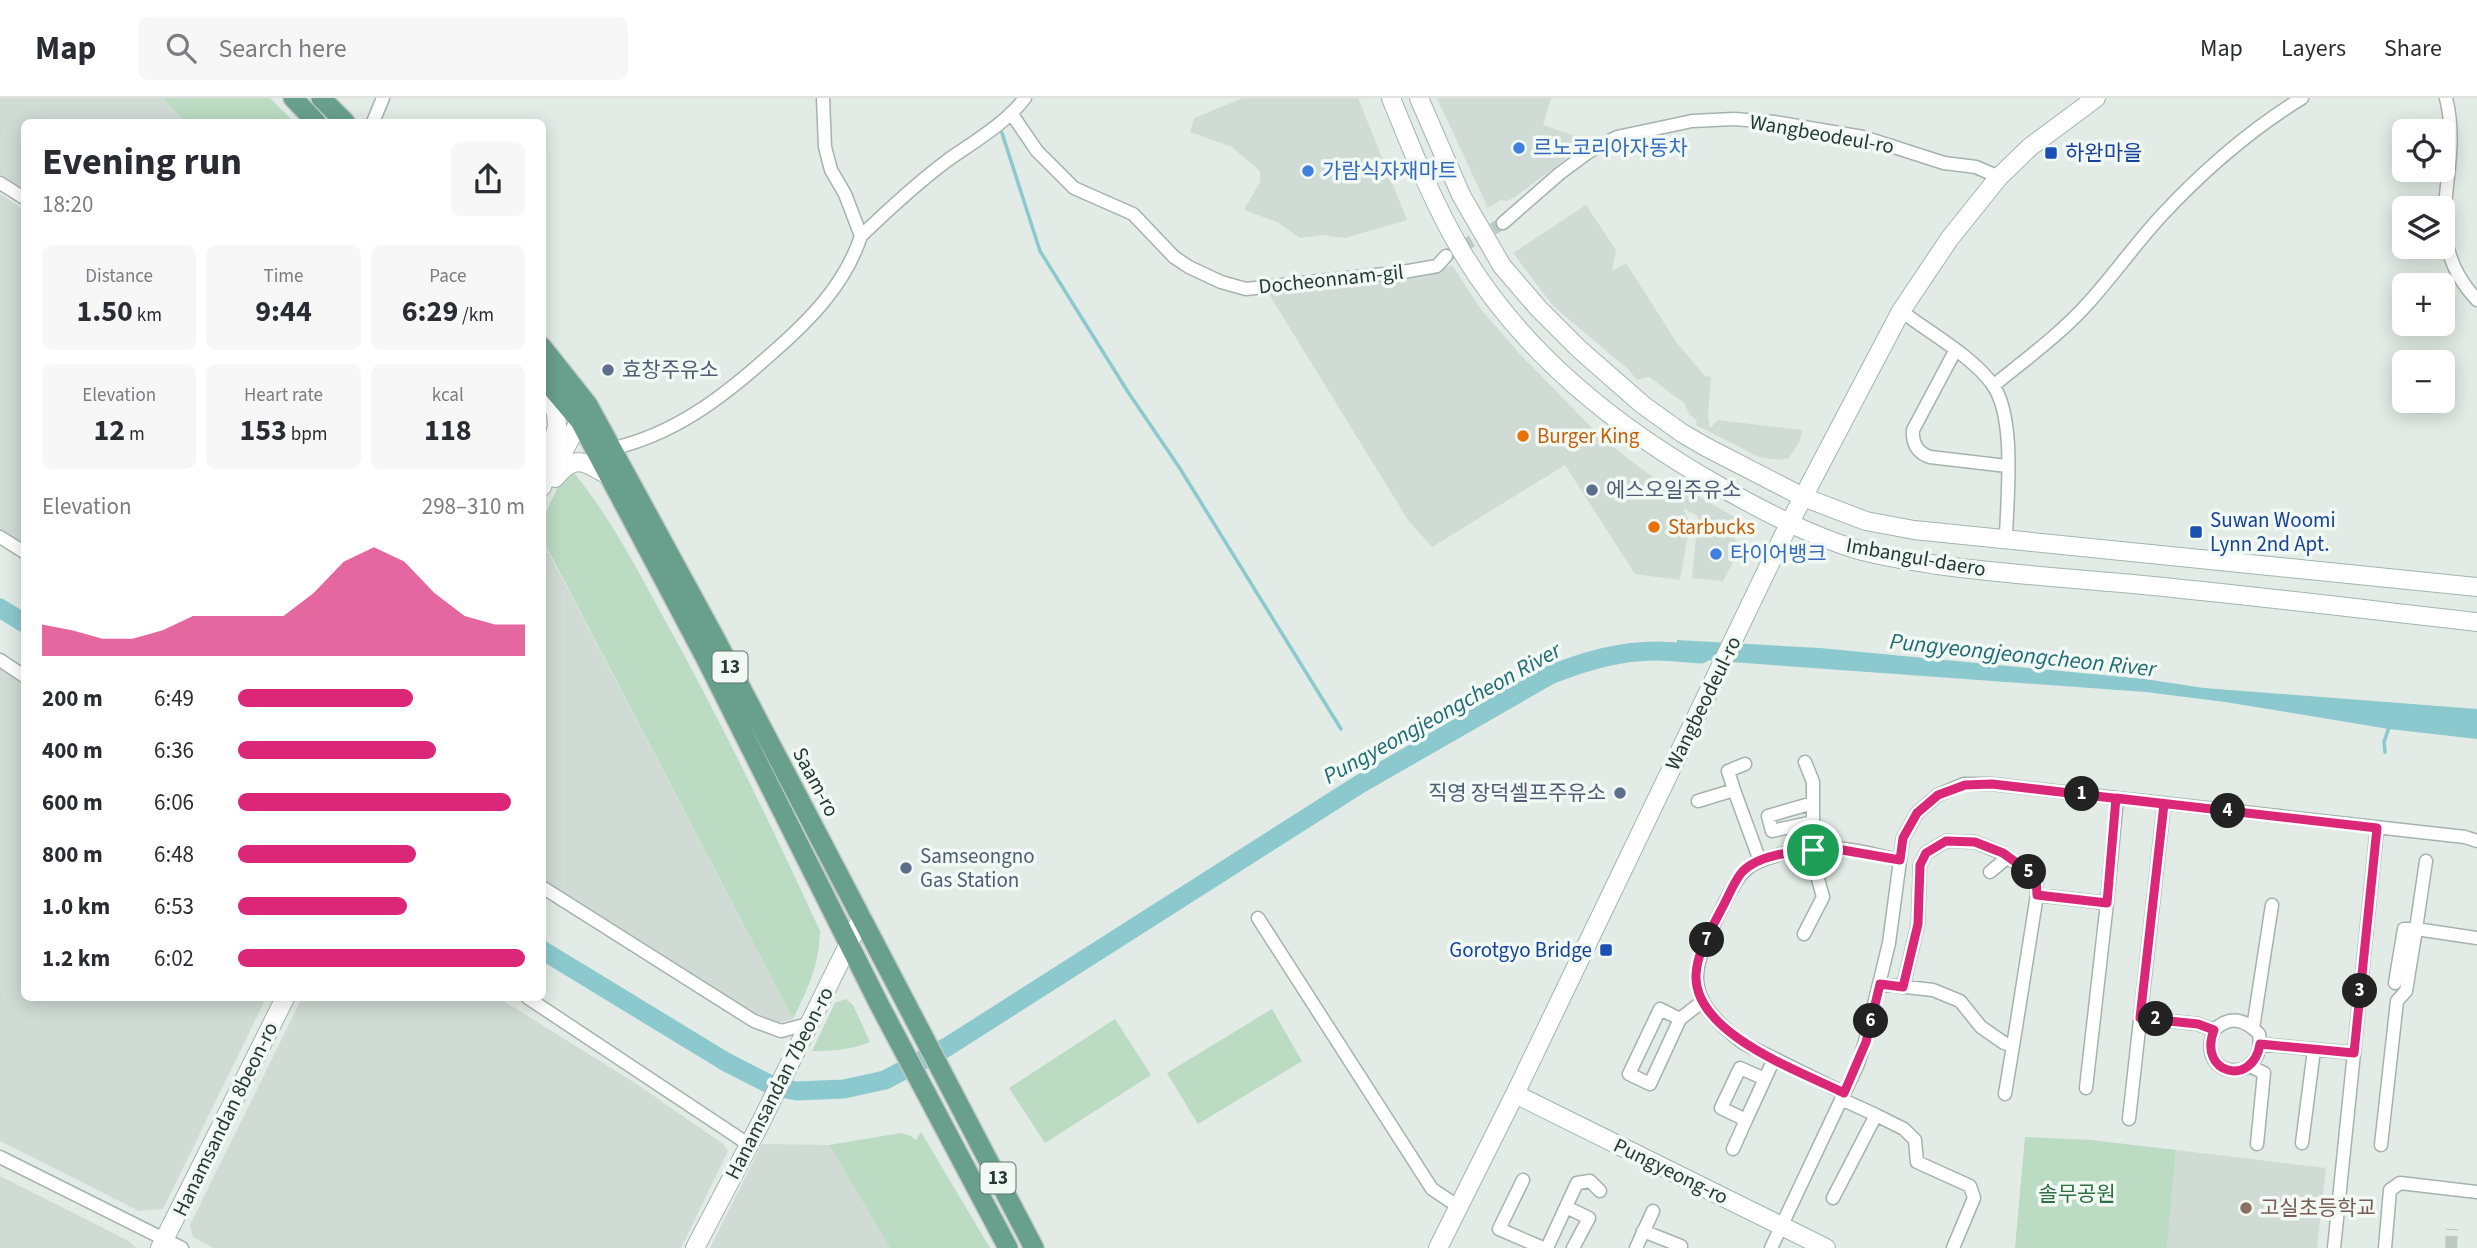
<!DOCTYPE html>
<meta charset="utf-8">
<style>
:root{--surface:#fff;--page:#f7f7f7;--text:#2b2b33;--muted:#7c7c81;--line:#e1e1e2;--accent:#db2777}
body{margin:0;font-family:"Source Sans 3","Noto Sans KR",sans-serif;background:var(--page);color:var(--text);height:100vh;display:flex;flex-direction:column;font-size:26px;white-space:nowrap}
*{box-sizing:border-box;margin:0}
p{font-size:23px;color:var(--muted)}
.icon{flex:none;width:38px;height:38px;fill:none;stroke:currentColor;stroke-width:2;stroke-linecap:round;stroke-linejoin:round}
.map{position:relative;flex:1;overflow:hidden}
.sheet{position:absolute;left:21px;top:21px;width:525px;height:882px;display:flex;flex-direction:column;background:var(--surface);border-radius:10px;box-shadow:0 4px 18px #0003}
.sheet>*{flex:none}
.controls{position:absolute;left:2392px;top:21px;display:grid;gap:14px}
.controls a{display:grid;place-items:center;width:63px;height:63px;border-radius:10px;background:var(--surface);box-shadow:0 4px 18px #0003;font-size:35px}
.pin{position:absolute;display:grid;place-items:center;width:60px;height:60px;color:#fff;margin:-30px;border:4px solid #fff;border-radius:50%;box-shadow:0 2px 7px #0007}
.km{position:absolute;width:35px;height:35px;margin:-18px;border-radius:50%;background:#222;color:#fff;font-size:19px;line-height:35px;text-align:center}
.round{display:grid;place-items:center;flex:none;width:74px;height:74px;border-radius:10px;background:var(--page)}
.summary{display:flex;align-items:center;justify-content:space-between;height:119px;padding:0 21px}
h1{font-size:38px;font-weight:700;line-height:52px}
.stats{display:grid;grid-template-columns:repeat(3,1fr);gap:10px;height:119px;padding:7px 21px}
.stats div{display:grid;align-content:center;border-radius:10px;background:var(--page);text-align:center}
.stats b{font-size:30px;font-weight:700}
.stats small{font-size:19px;font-weight:400}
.stats p{font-size:19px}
.chart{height:196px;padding:14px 21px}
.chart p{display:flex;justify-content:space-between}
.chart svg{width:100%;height:126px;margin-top:7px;fill:var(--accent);opacity:.7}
ul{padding:0 21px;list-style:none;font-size:23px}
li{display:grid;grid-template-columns:112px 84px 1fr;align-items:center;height:52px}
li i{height:18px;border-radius:9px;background:var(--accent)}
header{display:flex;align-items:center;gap:42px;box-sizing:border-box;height:98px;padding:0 35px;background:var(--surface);border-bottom:2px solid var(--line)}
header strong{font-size:33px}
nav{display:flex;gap:38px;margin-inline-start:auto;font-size:24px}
.search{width:490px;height:63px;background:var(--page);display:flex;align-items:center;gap:18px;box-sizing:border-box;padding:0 24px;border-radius:10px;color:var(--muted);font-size:26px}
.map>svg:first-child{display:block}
.built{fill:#d0dbd5}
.green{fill:#bbdbc2}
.water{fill:#8cc9ce}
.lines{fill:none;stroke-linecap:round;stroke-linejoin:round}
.stream{stroke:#8cc9ce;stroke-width:3.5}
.river{stroke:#8cc9ce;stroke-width:19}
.street-tunnel{stroke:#bcc8c2;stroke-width:12;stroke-dasharray:12 6;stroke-linecap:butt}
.street-casing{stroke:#a5b3ad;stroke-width:15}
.secondary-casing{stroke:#a1b6ad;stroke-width:20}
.primary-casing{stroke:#c1c8c6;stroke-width:22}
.street{stroke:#fff;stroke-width:12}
.secondary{stroke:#fff;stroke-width:18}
.primary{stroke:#689f8d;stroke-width:19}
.route-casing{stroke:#fff;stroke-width:14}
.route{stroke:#db2777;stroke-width:9}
.shop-dot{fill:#3f7fe0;stroke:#f2f8f4;stroke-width:2.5}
.transit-dot{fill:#1a4fb4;stroke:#f2f8f4;stroke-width:2.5}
.service-dot{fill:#5c6f8a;stroke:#f2f8f4;stroke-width:2.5}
.food-dot{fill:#e8710a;stroke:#f2f8f4;stroke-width:2.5}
.education-dot{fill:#8d6e63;stroke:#f2f8f4;stroke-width:2.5}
.labels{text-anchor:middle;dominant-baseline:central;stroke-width:7;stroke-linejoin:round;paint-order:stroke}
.shield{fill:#f2f8f4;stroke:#61746d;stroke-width:2}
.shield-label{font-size:19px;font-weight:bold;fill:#233b33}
.street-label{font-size:21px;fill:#233b33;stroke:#f2f8f4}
.shop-label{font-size:21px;fill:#366cbe;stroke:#f2f8f4;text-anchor:start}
.transit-label{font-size:21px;fill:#164399;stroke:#f2f8f4;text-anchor:start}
.service-label{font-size:21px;fill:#4e5e75;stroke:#f2f8f4;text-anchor:start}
.food-label{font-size:21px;fill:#c56008;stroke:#f2f8f4;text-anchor:start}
.park-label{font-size:21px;fill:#2f7043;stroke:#f2f8f4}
.education-label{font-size:21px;fill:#785e54;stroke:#f2f8f4;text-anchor:start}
.water-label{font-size:23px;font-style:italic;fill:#1f6d74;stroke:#f2f8f4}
</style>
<header>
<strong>Map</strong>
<div class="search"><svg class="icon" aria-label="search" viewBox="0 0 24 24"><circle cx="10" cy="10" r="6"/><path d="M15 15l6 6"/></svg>Search here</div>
<nav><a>Map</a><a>Layers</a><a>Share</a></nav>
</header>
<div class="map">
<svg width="2477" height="1150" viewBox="0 0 2477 1150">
<rect width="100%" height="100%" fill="#e2ebe6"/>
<path class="built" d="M0,0H163L185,24H24V92L0,77Z
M1243,0H1358L1407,122L1345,140L1321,137L1300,140L1277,124L1244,112L1260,84V73L1232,49L1190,34L1194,20Z
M1437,0H1551L1543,27L1589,43L1515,99L1507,103L1501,102L1488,110Z
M0,96L24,112V447L0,432Z
M1586,107L1616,152L1612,173L1626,165L1677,245L1705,278L1711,279L1708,318L1710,330L1718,322L1802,332L1800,343L1789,360L1779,362L1759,359L1696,327L1697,322L1690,317L1684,305L1649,279L1637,282L1628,271L1554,209L1513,155Z
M1452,167L1480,210L1517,253L1603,341L1647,375L1675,391L1691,394L1738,421L1731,433L1740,451L1723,483L1692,480L1698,418L1683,410L1690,425L1680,482L1635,476L1565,367L1432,449L1408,422L1269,196L1431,176Z
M542,442L793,921L777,925L756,919L543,783Z
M0,570L24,586V900H266L163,1111L139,1113L0,1043Z
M302,900H499L635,985L723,1046L728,1053L681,1150H213L193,1139L190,1127Z
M762,1046L829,1047L890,1150H710Z
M2176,1052L2326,1070L2317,1150H2167Z
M0,1078L129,1143L136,1150H0Z"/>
<path class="green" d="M163,0H270L294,24H185Z
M574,375C611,420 638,473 666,524C722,625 772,729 820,833C819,868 808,890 793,921L543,442L542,422L559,387Z
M846,901L853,907L870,944C851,952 833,953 812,953L835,905Z
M1272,911L1302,963L1198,1026L1167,975Z
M1115,921L1151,977L1045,1045L1009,990Z
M921,1034L990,1150H890L829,1047L901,1035L911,1038L916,1042Z
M2025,1039L2091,1042L2176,1052L2167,1150H2015Z"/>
<path class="water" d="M1677,542L1820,550L2145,581L2204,590L2477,611V641L2389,631L2225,604L2146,594L1675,560Z"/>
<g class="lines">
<path class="stream" d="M1002,35L1040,153L1128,294L1179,369L1341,631
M2385,654L2384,644L2389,629
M1363,665L1373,679"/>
<path class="river" d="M0,510L24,525
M542,852L726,964L775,989L797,993L844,991L885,982L947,949L1360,686L1550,577C1585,563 1619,553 1657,553C1671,553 1686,555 1701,556"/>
<path class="street-tunnel" d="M1446,158L1503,125
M2451,1150L2452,1131"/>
<g class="street-casing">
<path id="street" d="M2446,0C2465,76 2415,136 2477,202
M1011,15L1037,53L1074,90L1133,116L1174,159L1189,169L1221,184L1246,191L1403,174L1437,168L1446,158
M373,24L383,0
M0,85L24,100
M1503,125L1559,76L1590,53L1617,39L1692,23L1734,21L1774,24L1863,39L1944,65L1976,69L1999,79
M861,138C889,111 917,85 948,62C975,43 1005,26 1025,0
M1901,213C1930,235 1972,258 1993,287C2016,321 2007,399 2006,440
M1955,253L1913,332C1912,345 1917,355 1930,359L2007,368
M1993,288C2026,261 2062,235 2090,203C2115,175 2137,144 2162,117C2204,72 2250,32 2302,0
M610,351C674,337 723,299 771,256C809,223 845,187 861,138L845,96L831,72L825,49L823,0
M0,439L24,454
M0,562L24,578
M1734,692L1728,673L1745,666
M1698,703L1734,692L1760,763
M1813,724L1772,733L1768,718L1813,705
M2426,763L2416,831L2477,840
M1990,774L2008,759
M542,789L754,923L781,933L808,926
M2107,805L2117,700
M1258,820L1432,1091L1459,1109
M1804,836L1823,799L1813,763V684L1805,664
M1880,886L1933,892L1960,903L1981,929L2004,945L2013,948L2005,996
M1903,889L1918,826L1920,767L1926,755L1946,743L1975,744L2002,755L2036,779L2037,797
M528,900L748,1046
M2140,920L2198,926L2214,932C2230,917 2245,921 2259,936C2267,988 2194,982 2214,932
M1680,921L1660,911L1629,976L1650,986L1680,921L1703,903
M2253,930L2272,807
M2260,946L2354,955
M2013,948L2037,797L2107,805L2086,990
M2250,968L2264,975L2257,1046
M1765,981L1740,970L1721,1010L1746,1022L1774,961
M1844,995L1743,945C1679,896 1691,872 1723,808C1732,791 1739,772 1758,764C1778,755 1809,749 1831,750C1854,750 1878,758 1900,762
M1876,1017L1904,1031L1915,1042L1917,1064L1970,1088L1974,1100L1953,1150
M2129,1021L2164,706
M2302,1045L2314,952
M2381,1047L2397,903L2406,893L2416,831H2404L2395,885
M1733,1051L1746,1022
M0,1059L182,1150
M1523,1082L1499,1131L1543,1150
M1833,1100L1876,1017L1841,1001
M1566,1109L1589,1120L1573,1150
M1643,1133L1681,1148L1680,1150
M1547,1150L1577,1085L1590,1083L1600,1093
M1636,1150L1653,1113
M1771,1150L1858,966L1865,944L1889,845L1903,740L1917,715L1938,697L1964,686H1992L2465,739L2477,743
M2334,1150L2377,730
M2385,1150L2390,1092L2400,1085L2477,1094"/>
</g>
<g class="secondary-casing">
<path id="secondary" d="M1391,0C1412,52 1433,105 1462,154C1523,256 1617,330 1719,388C1763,413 1807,436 1855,451C1882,459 1911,463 1938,467C2003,476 2068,480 2133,486C2248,497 2362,511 2477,524
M1419,0L1461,97L1502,168L1539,211L1579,251L1643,307L1682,335L1706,349L1803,399L1866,423L1914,432L2477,489
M542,282L556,315L557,328L542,389
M555,370L584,314
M555,380C575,355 585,364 609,378
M1515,996L1826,1150
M160,1150L285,900
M695,1150L758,1030L862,819
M1438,1150L1515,996L1789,426L1901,213L1950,140L1999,79L2030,49L2096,0"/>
</g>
<g class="primary-casing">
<path id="primary" d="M293,0L316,24
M321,0L345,24
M542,249L588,307L716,542L1034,1150
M542,278L580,323L705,559L880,908L1008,1150"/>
</g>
<use href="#street" class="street"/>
<use href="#secondary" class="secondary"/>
<use href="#primary" class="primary"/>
</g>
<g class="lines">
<g class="route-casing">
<path id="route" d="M1813,752L1831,750L1900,762L1903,740L1917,715L1938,697L1965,687L1992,686L2164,706L2140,920L2198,926L2214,932C2197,976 2253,990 2260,946L2354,955L2377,730L2116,700L2107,805L2037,797L2036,779L2003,755L1975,744L1946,743L1926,755L1920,767L1918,826L1903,889L1880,886L1866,944L1844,995C1800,973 1694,936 1696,877C1697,854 1711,832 1721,812C1728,800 1733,785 1742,774C1758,757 1791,754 1813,752"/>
</g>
<use href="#route" class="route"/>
</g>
<g class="shop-dot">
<circle cx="1519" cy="50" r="7"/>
<circle cx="1308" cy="73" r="7"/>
<circle cx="1716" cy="456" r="7"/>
</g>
<g class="transit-dot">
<rect x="2044" y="48" width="14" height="14" rx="3.5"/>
<rect x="2189" y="427" width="14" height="14" rx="3.5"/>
<rect x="1599" y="845" width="14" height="14" rx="3.5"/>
</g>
<g class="service-dot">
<circle cx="608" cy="272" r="7"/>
<circle cx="1592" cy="392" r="7"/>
<circle cx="1620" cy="695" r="7"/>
<circle cx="906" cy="770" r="7"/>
</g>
<g class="food-dot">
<circle cx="1523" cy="338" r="7"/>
<circle cx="1654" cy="429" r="7"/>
</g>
<circle class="education-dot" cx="2246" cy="1110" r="7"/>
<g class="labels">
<g class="shield">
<rect x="712.5" y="553.5" width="35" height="31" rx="5"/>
<rect x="980.5" y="1064.5" width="35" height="31" rx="5"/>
</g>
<g class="shield-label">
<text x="730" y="569">13</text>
<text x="998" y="1080">13</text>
</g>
<g class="street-label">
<text transform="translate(1822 36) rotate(10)">Wangbeodeul-ro</text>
<text transform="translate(1331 181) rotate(-6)">Docheonnam-gil</text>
<text transform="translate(1916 459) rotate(10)">Imbangul-daero</text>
<text transform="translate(1703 605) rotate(-64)">Wangbeodeul-ro</text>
<text transform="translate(816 684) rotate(62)">Saam-ro</text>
<text transform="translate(779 985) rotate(-63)">Hanamsandan 7beon-ro</text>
<text transform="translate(225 1021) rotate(-64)">Hanamsandan 8beon-ro</text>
<text transform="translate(1671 1073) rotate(26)">Pungyeong-ro</text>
</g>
<g class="shop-label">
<text x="1533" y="50">르노코리아자동차</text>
<text x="1322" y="73">가람식자재마트</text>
<text x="1730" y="456">타이어뱅크</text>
</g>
<g class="transit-label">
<text x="2065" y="55">하완마을</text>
<text x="2210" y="422">Suwan Woomi<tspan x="2210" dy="24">Lynn 2nd Apt.</tspan></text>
<text x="1592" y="852" text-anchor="end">Gorotgyo Bridge</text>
</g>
<g class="service-label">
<text x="622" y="272">효창주유소</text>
<text x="1606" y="392">에스오일주유소</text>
<text x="1606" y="695" text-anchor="end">직영 장덕셀프주유소</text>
<text x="920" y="758">Samseongno<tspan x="920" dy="24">Gas Station</tspan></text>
</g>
<g class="food-label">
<text x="1537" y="338">Burger King</text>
<text x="1668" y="429">Starbucks</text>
</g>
<g class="park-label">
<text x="2077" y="1096">솔무공원</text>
</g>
<g class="education-label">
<text x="2260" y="1110">고실초등학교</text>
</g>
<g class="water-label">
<text transform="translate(2023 557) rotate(6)">Pungyeongjeongcheon River</text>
<text transform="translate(1442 615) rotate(-29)">Pungyeongjeongcheon River</text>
</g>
</g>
</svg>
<div class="controls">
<a><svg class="icon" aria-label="locate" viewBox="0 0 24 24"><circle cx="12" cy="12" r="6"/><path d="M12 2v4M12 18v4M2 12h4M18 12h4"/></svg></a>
<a><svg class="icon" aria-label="layers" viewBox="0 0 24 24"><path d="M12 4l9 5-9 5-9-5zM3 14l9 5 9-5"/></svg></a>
<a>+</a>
<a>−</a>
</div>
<div class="pin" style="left:1813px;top:752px;background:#1e9e55"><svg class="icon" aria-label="arrive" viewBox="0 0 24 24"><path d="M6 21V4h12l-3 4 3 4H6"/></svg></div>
<b class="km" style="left:2082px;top:696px">1</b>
<b class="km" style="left:2156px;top:921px">2</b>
<b class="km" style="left:2360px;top:893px">3</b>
<b class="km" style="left:2228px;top:713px">4</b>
<b class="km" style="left:2029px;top:774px">5</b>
<b class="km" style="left:1871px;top:923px">6</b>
<b class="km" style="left:1707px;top:842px">7</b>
<section class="sheet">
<div class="summary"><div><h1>Evening run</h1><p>18:20</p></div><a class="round"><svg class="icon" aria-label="share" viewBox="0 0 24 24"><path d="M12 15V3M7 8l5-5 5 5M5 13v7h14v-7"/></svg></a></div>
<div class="stats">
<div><p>Distance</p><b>1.50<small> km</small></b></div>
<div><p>Time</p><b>9:44</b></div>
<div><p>Pace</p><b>6:29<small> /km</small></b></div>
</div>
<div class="stats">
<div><p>Elevation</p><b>12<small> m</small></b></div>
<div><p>Heart rate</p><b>153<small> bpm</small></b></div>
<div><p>kcal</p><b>118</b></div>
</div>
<div class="chart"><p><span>Elevation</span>298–310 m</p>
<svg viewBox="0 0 160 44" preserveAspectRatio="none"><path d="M0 44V33L10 35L20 38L30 38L40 35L50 30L60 30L70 30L80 30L90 22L100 11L110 6L120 11L130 22L140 30L150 33L160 33V44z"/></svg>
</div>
<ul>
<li><b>200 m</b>6:49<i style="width:61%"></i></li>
<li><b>400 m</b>6:36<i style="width:69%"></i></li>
<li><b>600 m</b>6:06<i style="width:95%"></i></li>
<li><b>800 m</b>6:48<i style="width:62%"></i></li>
<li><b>1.0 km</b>6:53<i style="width:59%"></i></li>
<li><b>1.2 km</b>6:02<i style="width:100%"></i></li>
</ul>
</section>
</div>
